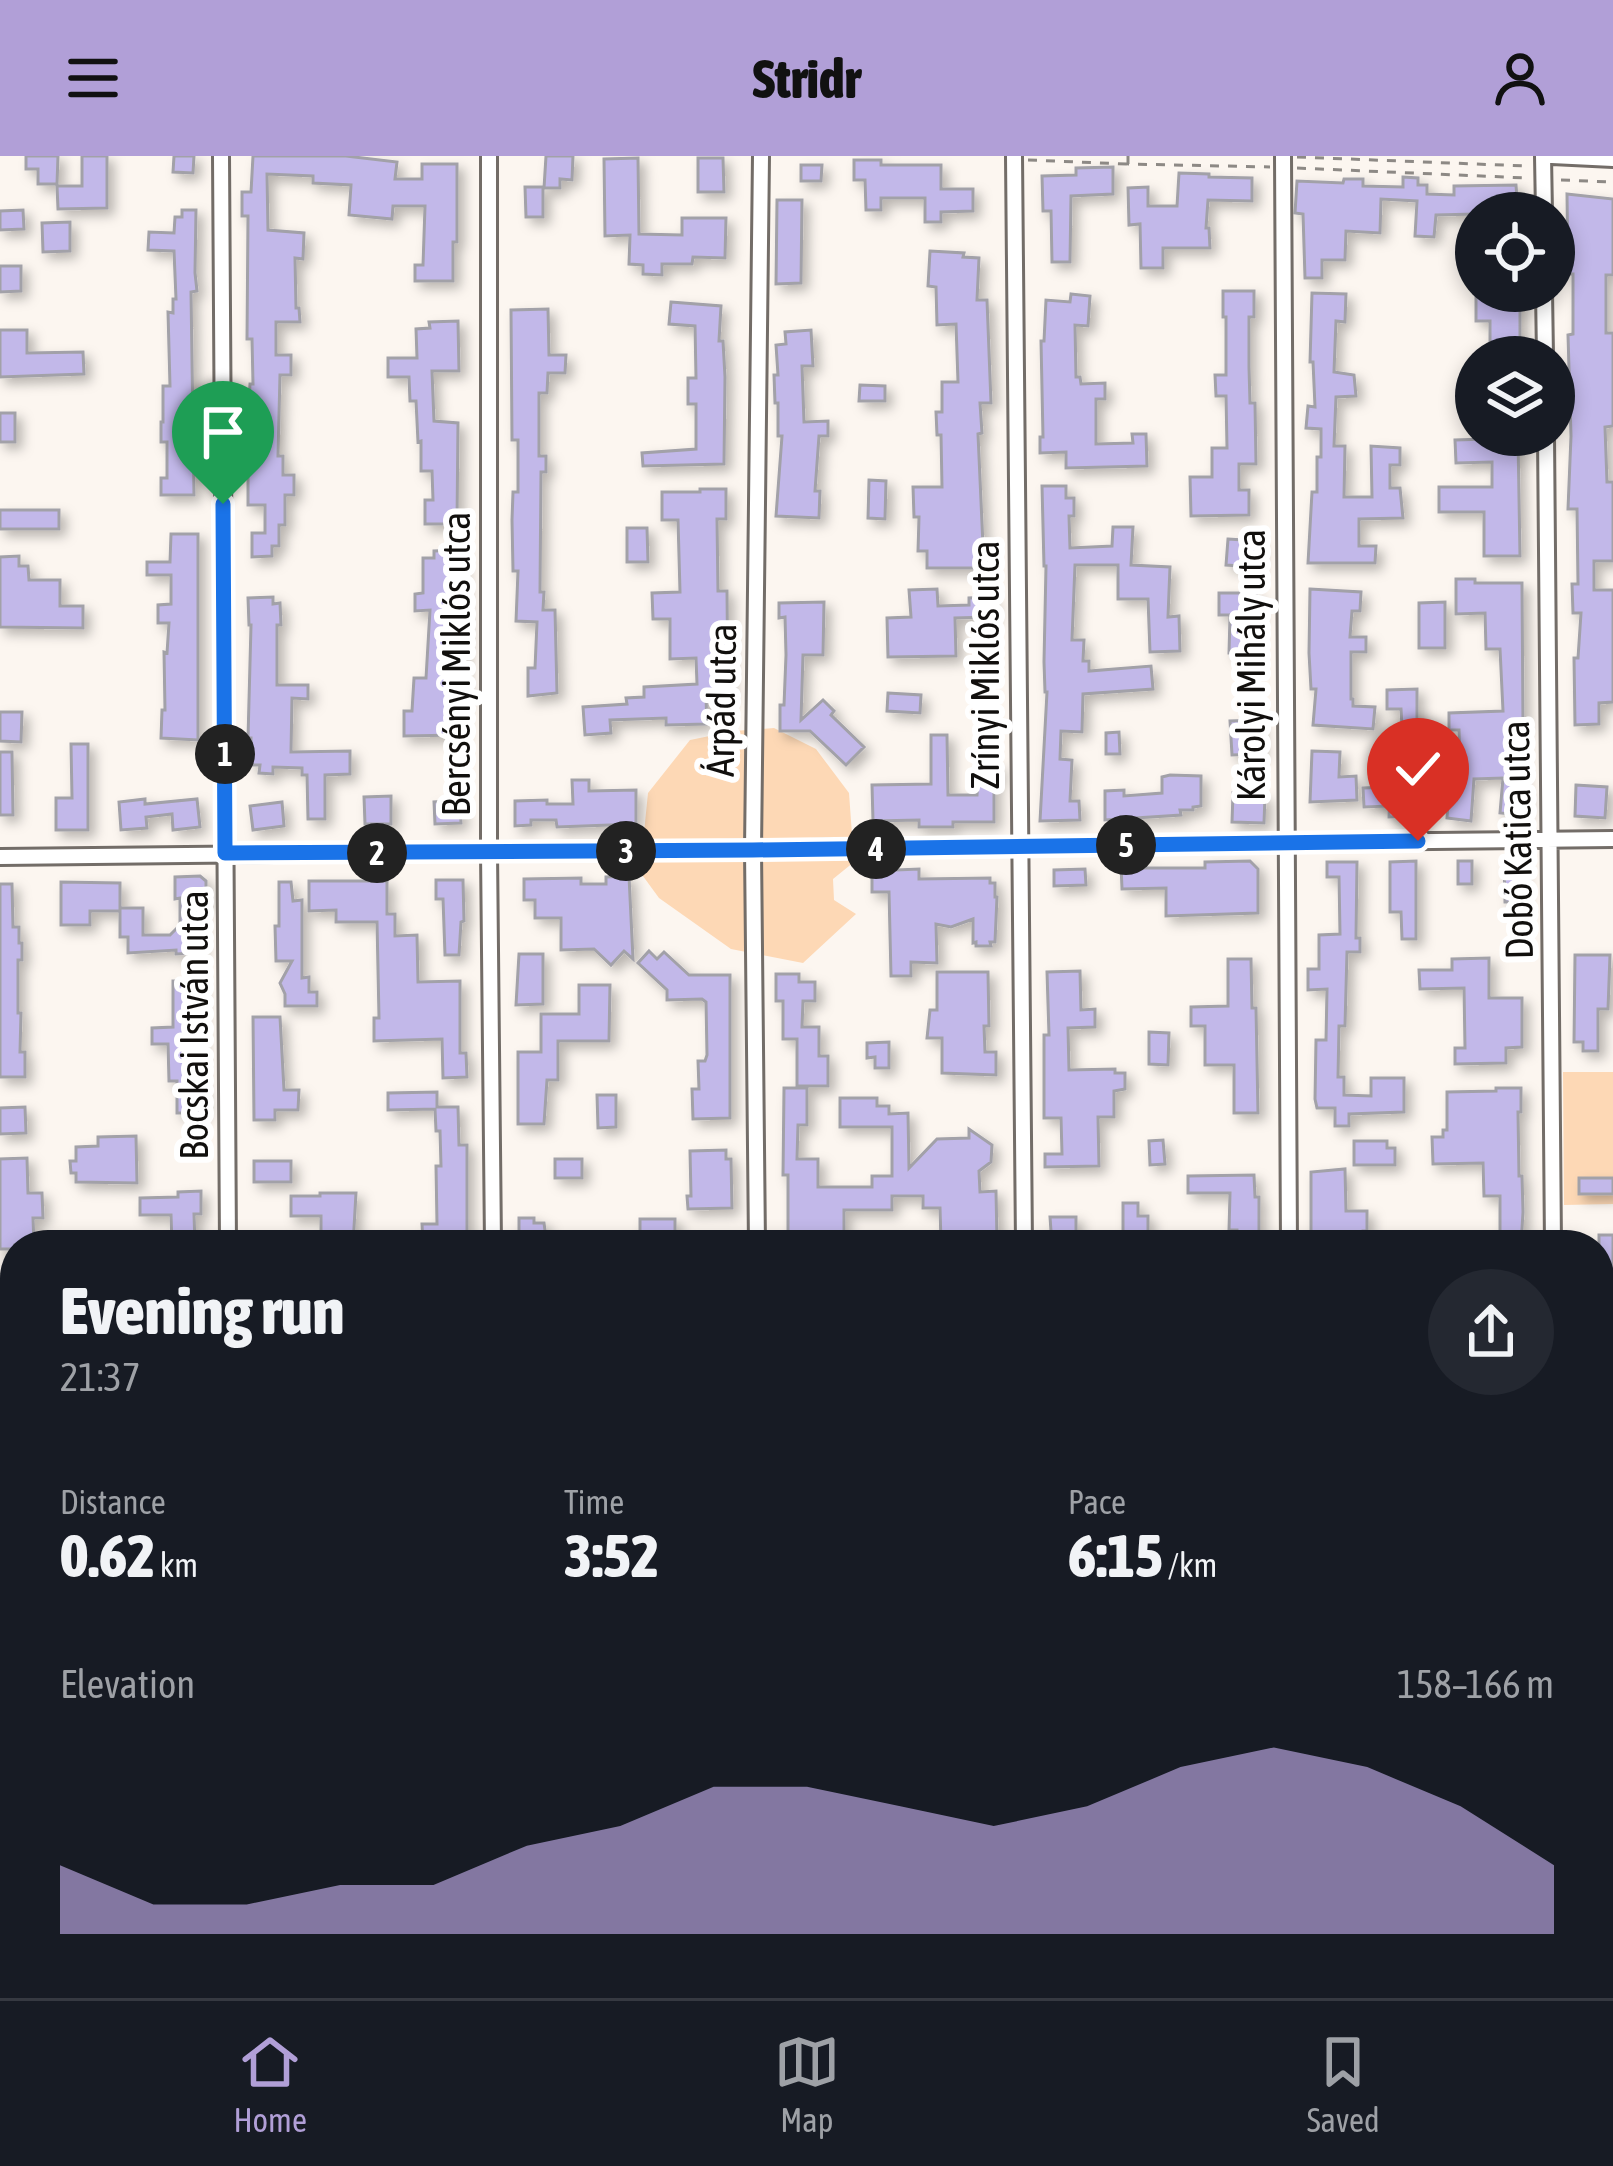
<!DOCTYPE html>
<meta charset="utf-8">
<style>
:root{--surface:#171b24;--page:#242831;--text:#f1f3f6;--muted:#9ea1a6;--line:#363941;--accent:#b19fd7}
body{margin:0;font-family:"Asap Condensed",sans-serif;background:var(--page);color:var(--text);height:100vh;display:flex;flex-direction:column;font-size:45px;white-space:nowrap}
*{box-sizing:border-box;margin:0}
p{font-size:39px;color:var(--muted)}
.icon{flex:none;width:66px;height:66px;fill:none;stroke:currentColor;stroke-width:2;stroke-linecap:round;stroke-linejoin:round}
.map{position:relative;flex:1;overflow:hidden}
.side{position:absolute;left:0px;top:1074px;width:1614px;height:768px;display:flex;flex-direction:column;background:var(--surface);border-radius:48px 48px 0 0;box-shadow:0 6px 18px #0003}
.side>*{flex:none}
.fabs{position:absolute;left:1455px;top:36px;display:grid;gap:24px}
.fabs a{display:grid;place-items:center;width:120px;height:120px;border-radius:50%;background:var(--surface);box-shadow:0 6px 18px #0003;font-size:60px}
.pin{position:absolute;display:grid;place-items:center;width:102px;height:102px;color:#fff;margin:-123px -51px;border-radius:50% 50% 50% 0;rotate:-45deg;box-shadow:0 0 12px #0007}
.pin .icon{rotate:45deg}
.km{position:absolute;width:60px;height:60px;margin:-30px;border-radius:50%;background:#222;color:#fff;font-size:33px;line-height:60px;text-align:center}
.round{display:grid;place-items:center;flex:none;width:126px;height:126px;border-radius:63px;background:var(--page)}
.summary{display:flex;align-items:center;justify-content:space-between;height:204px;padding:0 60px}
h1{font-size:66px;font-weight:800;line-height:90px}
.metrics{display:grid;grid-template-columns:repeat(3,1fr);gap:18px;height:204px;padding:12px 60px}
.metrics div{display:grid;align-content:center}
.metrics b{font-size:60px;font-weight:800}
.metrics small{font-size:33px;font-weight:400}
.metrics p{font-size:33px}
.chart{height:336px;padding:24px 60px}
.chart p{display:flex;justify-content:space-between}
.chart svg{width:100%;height:216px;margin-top:12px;fill:var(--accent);opacity:.7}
header{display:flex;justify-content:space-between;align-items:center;height:156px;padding:0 60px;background:var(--accent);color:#111;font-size:54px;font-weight:800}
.menu{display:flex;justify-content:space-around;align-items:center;height:168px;border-top:3px solid var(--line);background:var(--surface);font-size:33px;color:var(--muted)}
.menu a{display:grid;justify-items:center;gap:6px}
.menu .current{color:var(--accent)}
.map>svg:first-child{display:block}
.built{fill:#f4e9dd}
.green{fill:#fdd8b5}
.building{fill:#c2b8e9;stroke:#a2a1a8;stroke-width:3;filter:url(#shadow)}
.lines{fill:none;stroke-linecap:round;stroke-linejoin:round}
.street-casing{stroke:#736d68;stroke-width:20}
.path{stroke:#8d8985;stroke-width:3;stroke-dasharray:9 9;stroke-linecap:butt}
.street{stroke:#fff;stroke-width:14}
.route-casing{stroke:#fff;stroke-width:24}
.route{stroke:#1a73e8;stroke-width:15}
.labels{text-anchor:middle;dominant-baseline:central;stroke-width:12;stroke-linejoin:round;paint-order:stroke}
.street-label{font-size:39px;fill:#110f0d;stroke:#fff}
</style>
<header><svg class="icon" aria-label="menu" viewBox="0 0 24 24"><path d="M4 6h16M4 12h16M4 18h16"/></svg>Stridr<svg class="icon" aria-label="person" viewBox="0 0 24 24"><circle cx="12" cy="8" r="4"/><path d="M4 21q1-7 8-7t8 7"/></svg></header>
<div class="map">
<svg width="1613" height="1842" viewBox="0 0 1613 1842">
<defs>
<filter id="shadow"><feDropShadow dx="6" dy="6" stdDeviation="6" flood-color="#0004"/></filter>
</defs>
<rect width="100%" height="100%" fill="#fcf6f0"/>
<path class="built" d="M1599,1770L1613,1775V1842H1584V1827H1599Z"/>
<path class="green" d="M774,572L816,593L849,637L854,706L833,723L834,744L856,758L803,807L731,793L659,742L640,716L648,637L690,584L734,575Z
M1563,916H1613V1048L1564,1049Z"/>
<path class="building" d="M26,0H58L57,28H38V13H26Z
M82,0H107V52L58,53L57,30H82Z
M174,0H194L193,17L173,16Z
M253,0H346L397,6L395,23H422V8H457V86H453V125H415V109H423L425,50H393L392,63L349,59L351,29L313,27V20L267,18L268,74L304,77L303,103L295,102L296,152H299L300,166H276V199H291V219H280L278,300H283V319H294V339H285V369H279V390H272V400L252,401V377H265V349H248V260L250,228H253L252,183H247L248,60H242V36H251Z
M546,0H573L572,24L560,23V32H544Z
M638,2L639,78L682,79V62H726L725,102L693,101L692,108H662V119L643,118V109L629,108L630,79L605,80L604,3Z
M698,2H723L724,36H698Z
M854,4H881V9H941V33H973V55L941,56V66H925V42H881V54H866L865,24H854Z
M801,9H822L821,25H801Z
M1113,11V38L1071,40L1070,106H1052L1051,55H1043L1042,20L1076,19V12Z
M1179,17L1209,18V21L1252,22V45L1208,44L1206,72H1209L1210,92H1163V112H1141L1140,68L1129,69L1128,32L1148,31V50H1177Z
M1403,21L1418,22V29H1427V38L1454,39V30L1516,29L1518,57L1436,59L1434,81L1415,80L1417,45L1381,43L1380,77L1346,75L1345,104H1322V122H1305L1303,58L1295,57L1297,25L1343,27L1344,23H1363V30L1403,31Z
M525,31H543V61H526Z
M1567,38L1613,43V119H1606V177H1613V270L1605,271L1607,326H1613V405H1594V434H1613V546L1599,547V568L1575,569L1574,502H1578L1581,457H1573L1572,428H1578L1577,353H1568L1571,280L1568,179L1573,178V118H1568Z
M777,44H802L801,127L776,128Z
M23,54L24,73L0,74V55Z
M182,54H196L195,117L197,135L191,136L194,339H161V322H167V286H161V266H163V230H170L168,156L173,157V143H176L174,95L148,94L149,76L174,77L175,61H182Z
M70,66V95L43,96L42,67Z
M930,95L964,97L963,101L979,102L977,144H987L991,247H980L982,277L978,278L984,412H927V395H918L919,361H914L913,331H942L941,279H937L936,256H942V226H958L956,168L937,169L936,131L928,130Z
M0,110H21V135L0,136Z
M1223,135H1254V161H1249V211L1250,247H1255L1256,308H1239V334H1249V359L1191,360L1190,321H1212V292H1227L1226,240H1216L1215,219H1226V161H1223Z
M1312,137L1346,138L1345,166L1336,165L1334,216L1354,219L1356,240L1336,241L1334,290H1345L1344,341H1372L1371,290L1400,292V309H1390V332H1400L1403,362L1359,363V390H1376L1375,407H1308L1312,336H1317V301H1321V273L1306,272L1308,250L1315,251L1313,206H1310Z
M1071,138L1090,140L1088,170L1075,169L1076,221H1080L1081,228L1105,227V243H1096V288L1133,287L1132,278H1146L1147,310L1066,312V296L1040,297V281H1043L1041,185H1044L1046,144L1070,146Z
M1476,139L1520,140V201H1490V165H1476Z
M671,146L721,150L719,185H723L725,221L724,308L643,310L642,297L696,293V248H688V222H696L695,170L669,168Z
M548,153L549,199H566L565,217H548L547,237H539V300H546V316H541L540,436H544L543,454H555L557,537L528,540V512H535L537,466L516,465L518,415H513L512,364L513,336H518V284H512L511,154Z
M458,165L459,215H432L434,265L458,267L457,368H425V344H433L432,315H421V285L418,286L416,245H410L409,221H388V202H417L416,173L430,172L429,166Z
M0,174H27V197L83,196L84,218L0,221Z
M811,174L813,210H802L804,266L828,265V280H819L815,335H820L819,362L776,360L782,280H778V247H775L774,219H778L776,189L786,188L785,176Z
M860,229L885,230V245H859Z
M0,257H15V286H0Z
M1518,282L1520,400H1484V356H1439V331H1492V306L1456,307L1455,284Z
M869,324L886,325L885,363L868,362Z
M1042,330H1066V342H1074V360H1069L1070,392L1112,390L1113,371H1133L1131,409L1170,411L1168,461L1179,460L1180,495L1150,496L1148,443H1118V409H1075L1072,484H1084L1083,505H1089V515L1151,510L1153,533L1083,538L1082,576L1061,575L1060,603L1072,604L1070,645H1079L1080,664L1040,665L1047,536H1045L1044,506L1046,410H1044Z
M700,333H726V363H717L718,435H727L728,541L706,542L707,568L666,569V562L610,564L611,577L585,579L583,551L627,548L626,542L644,541V531L697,528L696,502L670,503V463H653L652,437L680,436L678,364H662V336H700Z
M0,354H59V373H0Z
M627,372H647L648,406H627Z
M171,378H198V584L161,582L162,554H165L164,496L167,497L169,467H158V449L171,448V419H147V406H170Z
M1228,383L1258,385L1256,411L1226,409Z
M460,394L464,479L461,524H464L463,542L459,541V579L404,580V555H412L414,522H426L430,454L415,455V438L423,437V402H434V395Z
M19,400V410H28L29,424H60V450H83V472L0,471V401Z
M1456,423H1475V427H1522L1523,571H1519L1520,636H1525L1522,659L1500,657L1503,622L1474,623L1471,665L1447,662L1449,633H1461L1459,574H1449V557L1503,555L1500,493H1486L1485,457L1456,458Z
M937,433L938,450L969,449V442L991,441L992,461L955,462L956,500L888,501L887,462L911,461L909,434Z
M1310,433L1361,436L1360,455H1352L1350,481H1366V496H1351V543H1353V550L1375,551L1373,573L1313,569L1316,533H1311L1309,497Z
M1219,437H1256L1257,459H1246L1245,497H1229L1230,459H1219Z
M273,441V448L280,447L281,469H277V529H308V543L292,542L291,596L350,595V618L325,619V663H308L307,619H302V612L273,611V618L259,617L260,609H251V582H248L251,469H249L248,442Z
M824,446L823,499H803L801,564L823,544L834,555L831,559L864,591L846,609L810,575H780V549H784L786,499L785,461L779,462V447Z
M1445,446V492H1419V447Z
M1417,533V570L1402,571L1401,553H1387V534Z
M888,537L921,539L920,557L887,555Z
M0,556H22L21,586L0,585Z
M1258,564L1260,598L1232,599L1230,565Z
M1119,576L1120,598H1106V577Z
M931,579H947L948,639H977L979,608L998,609V623H994V666H953V671H919V664L873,665L872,629L931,628Z
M71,588H88V674H56V642H72Z
M1312,595L1340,596L1339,621L1356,620L1357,644L1310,646Z
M0,596H12L13,659H0Z
M1395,604H1415L1416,660L1389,661V650L1364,651L1363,632L1389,631V626H1395Z
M1170,619L1201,620V650L1193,651V654H1180L1181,659L1105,664V635L1124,634V640L1162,637V621Z
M572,624H589V635L636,634V668L557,671L556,664H531V669L515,670V645L547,644V648H573Z
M1576,629L1607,631L1605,662L1575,660Z
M1233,637L1265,640L1264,667L1232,666Z
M391,640V668H365L364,641Z
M145,643V648L197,643L200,671L173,674L172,658L146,661L147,672L121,674L119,646Z
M447,645L448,651L460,650L461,667L435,668L434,646Z
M282,646L284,670L253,674L250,650Z
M1504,704H1520V746H1505Z
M1250,705L1258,713V757L1166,760V732L1122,733L1121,709L1144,708V712H1205V706Z
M1416,705V783H1402L1401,756H1390V706Z
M1458,705H1472V728H1458Z
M1327,706H1357L1356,782H1360V796H1347L1345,870H1339L1338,921H1344V939L1371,940V922H1404V956L1349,958V970H1335V952H1317L1315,943L1316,884H1326L1327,833L1308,834V813H1319V779L1340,778L1339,721H1327Z
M919,713V723L990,722V727H995V741H997L995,786H990L991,790H976V786L973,787V763L951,771L936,768L937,807L911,806V820H891L889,736H872V715Z
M1085,713L1086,729L1054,730V714Z
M200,720L206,725V748L199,749L200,797L176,798V794L128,797V781H120V755H90V769H61V726L120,727V752H143V779H170L180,769V742L175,743V721Z
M629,720L633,803L624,795L611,809L594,793L561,794V762H535V744H524V723L581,722V728H606V721Z
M436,724H463L464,765L461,766L459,799H445L443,743H436Z
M309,725H387V758H395V780L417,779L418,826L460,825V897H466L467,921L443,922L442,883L374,885V862H379L377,766H336V754L309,755Z
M279,726H291L293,745L302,744V822L309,821V836H317V850H285V838L280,827L292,805H276L275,770H279Z
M0,728H12L13,771H19V787H22V804H18V857H21L20,896H25V921H0Z
M649,795L657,803L664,796L689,819H730V962L693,963L692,933H699L698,905H705L707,899L706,846L702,843L667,844V834L638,807Z
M519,798H543V848L516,849Z
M1575,799H1610L1608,853H1598V895H1583V886H1574Z
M1489,802V842H1522V891L1506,892V907L1455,908V892H1465L1464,832L1420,833L1419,814H1452V803Z
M1228,803H1251L1252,852H1256L1258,957H1234V909H1205V870H1191V851L1228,850Z
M1080,815L1081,854L1095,853V871L1068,872L1069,914L1115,913V917H1125V933L1114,935V961H1098L1099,1010L1045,1011V998H1062L1061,962H1044V879H1049L1047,816Z
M937,816H988L989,870H984L985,896H996V919L942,917V882H927L930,854H937Z
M776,818H799V826H815V845H803L802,871H819V900H828V930H797V883H783V845H776Z
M173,825H199L200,932H203V957H177V925H169L168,888H152V872L173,871Z
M579,829H610L609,885H558V924H547L544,968H518V896H541V858H579Z
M253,861H280L284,934H299L298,954H275V964H254Z
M1149,876L1169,877L1168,909L1149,908Z
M889,886V912H875V901L867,902V887Z
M784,932H807V969H798L797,1003H818V1031H872V1020H892V971H840V942H877V950H889V958L908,957L909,1012L937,983L969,982V973L992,989L991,1006L979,1015L980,1036L996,1035L997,1085L941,1086L940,1052H923V1040H892V1054H844V1087H788V1019H783Z
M1496,932H1521V956H1518L1519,1020H1522L1523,1056L1521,1089H1500V1040H1484L1483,1007L1433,1008L1432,981H1443V974H1447V936L1496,935Z
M437,936V951H458L459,989H467V1089H423L422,1068H437L436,1010H441L440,975H436L435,953L388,954V937Z
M597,939H616V971L598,972Z
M25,951L26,977L0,978V952Z
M136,980L137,1027L76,1026V1017H71L70,1005H76V991L98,990V981Z
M1163,984L1165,1008L1150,1009L1149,985Z
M1354,985H1387V992H1395V1009H1354Z
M726,994V1003H731L732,1052L688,1053L687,1040H691L690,995Z
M27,1002L28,1037H42L43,1062H33L34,1089H15V1093H0V1003Z
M555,1003H582V1022H555Z
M254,1005H291V1026H254Z
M1345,1013L1346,1055H1367V1075H1363L1362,1089H1311V1016Z
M1254,1019L1255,1041H1259V1089H1238L1237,1074H1229L1230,1037H1188V1020Z
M1579,1022H1613V1038H1579Z
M201,1035V1058H194L195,1089H172L171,1059H140V1042L178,1041V1036Z
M320,1037H356L353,1089H321V1060H291V1040H320Z
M1123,1047H1138V1060H1148V1077L1123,1078Z
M1050,1061H1076V1089H1052Z
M519,1062H534V1067H544L547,1089H519Z
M640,1063H675V1085L640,1086Z
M1599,1079H1613V1173H1599Z
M0,1188H15V1288L0,1289Z
M1599,1522H1613L1612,1658H1599Z
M0,1566H15V1588H0Z
M1599,1695H1613V1727H1599Z
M0,1696H15V1724L0,1725Z
M15,1749V1770H0V1750Z
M1,1827H69V1840L1,1841Z
M146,1827H204V1840L146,1841Z
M1230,1827H1262V1842H1230Z"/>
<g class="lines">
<g class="street-casing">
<path id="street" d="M221,0L228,1089
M489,0V696L493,1089
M1014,0L1024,1089
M1283,0L1289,1089
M1543,0L1544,57
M1552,0L1613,3
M1544,135L1545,201
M1546,279L1553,1089
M0,701L1613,683
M757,1089L753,694L761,0
M1599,1387H1613
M0,1403H15
M1599,1753L1613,1757
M236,1827V1842
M500,1827L501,1842
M766,1827V1842
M1031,1827V1842
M1298,1827V1842
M1562,1827V1842
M1407,1842L1421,1827"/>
</g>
<path class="path" d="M1128,0V8L1270,11
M1297,1L1527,10
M1028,4L1127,8
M1297,12L1527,22
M1561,24L1613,26"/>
<use href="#street" class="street"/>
</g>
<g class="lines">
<g class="route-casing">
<path id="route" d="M223,348L225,697L753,694L1418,685"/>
</g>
<use href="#route" class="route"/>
</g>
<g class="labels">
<g class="street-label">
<text transform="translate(456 508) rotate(-90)">Bercsényi Miklós utca</text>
<text transform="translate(985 509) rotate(-90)">Zrínyi Miklós utca</text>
<text transform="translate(1251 509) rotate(-90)">Károlyi Mihály utca</text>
<text transform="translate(721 544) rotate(-89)">Árpád utca</text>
<text transform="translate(1517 684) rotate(-91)">Dobó Katica utca</text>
<text transform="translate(194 869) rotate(-90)">Bocskai István utca</text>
</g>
</g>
</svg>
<div class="fabs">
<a><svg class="icon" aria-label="locate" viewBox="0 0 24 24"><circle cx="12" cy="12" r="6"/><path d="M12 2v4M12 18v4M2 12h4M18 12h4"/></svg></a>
<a><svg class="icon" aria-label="layers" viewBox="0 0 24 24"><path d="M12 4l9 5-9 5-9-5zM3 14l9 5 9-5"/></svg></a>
</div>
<div class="pin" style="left:223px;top:348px;background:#1e9e55"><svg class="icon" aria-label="arrive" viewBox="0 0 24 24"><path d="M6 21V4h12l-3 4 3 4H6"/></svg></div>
<div class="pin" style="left:1418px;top:685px;background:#d93025"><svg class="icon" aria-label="check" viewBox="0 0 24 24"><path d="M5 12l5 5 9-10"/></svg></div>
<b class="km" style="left:225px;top:598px">1</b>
<b class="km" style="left:377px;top:697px">2</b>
<b class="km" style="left:626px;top:695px">3</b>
<b class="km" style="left:876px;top:693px">4</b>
<b class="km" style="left:1126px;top:689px">5</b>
<section class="side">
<div class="summary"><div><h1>Evening run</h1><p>21:37</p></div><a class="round"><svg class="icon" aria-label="share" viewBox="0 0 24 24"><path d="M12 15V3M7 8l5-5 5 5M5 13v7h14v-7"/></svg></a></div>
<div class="metrics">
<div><p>Distance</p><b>0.62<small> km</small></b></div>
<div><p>Time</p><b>3:52</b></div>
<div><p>Pace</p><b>6:15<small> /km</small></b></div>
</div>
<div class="chart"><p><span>Elevation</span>158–166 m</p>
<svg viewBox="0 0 160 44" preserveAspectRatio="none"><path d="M0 44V30L10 38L20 38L30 34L40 34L50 26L60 22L70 14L80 14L90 18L100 22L110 18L120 10L130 6L140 10L150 18L160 30V44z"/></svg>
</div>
</section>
</div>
<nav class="menu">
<a class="current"><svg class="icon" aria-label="home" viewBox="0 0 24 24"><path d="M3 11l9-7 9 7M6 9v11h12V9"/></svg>Home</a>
<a><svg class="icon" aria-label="map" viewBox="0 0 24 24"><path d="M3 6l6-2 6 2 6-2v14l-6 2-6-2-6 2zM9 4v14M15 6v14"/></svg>Map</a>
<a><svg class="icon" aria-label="saved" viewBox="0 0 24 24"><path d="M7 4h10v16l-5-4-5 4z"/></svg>Saved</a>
</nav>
